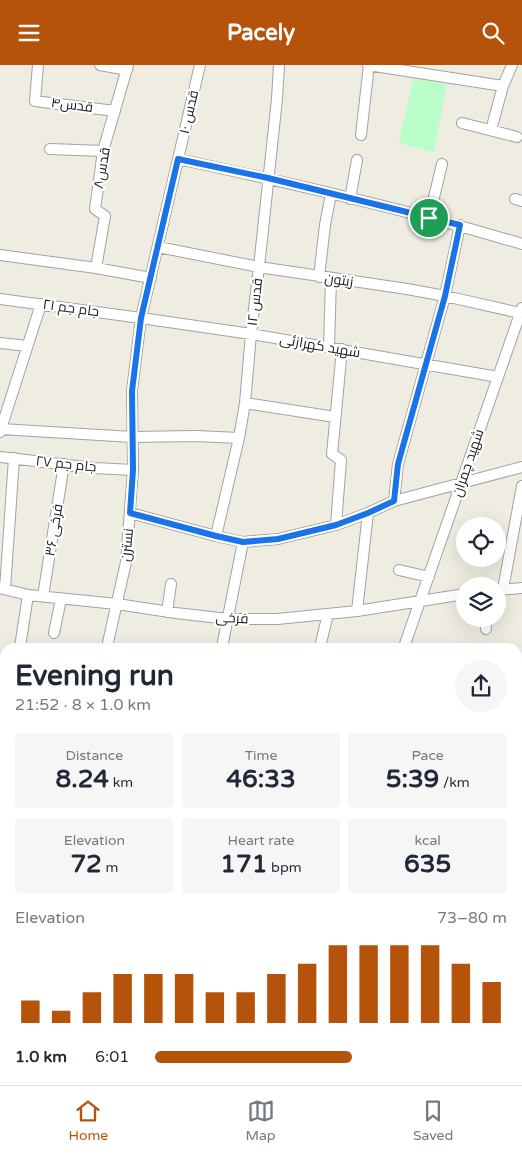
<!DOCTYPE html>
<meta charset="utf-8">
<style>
:root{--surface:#fff;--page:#f6f6f7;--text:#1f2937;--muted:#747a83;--line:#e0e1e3;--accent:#b45309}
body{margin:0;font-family:"Varela Round",Cairo,sans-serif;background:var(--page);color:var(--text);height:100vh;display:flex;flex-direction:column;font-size:19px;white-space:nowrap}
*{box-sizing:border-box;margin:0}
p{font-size:16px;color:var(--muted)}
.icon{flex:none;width:28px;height:28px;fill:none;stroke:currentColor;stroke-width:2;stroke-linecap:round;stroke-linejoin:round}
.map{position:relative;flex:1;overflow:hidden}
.details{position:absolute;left:0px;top:578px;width:522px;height:442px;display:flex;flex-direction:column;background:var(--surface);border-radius:15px 15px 0 0;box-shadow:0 5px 20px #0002}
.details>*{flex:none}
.tools{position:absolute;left:456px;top:452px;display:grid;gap:10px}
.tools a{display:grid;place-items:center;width:50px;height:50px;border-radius:50%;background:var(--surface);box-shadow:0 5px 20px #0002;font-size:25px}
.pin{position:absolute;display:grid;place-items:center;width:42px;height:42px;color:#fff;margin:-21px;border:2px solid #fff;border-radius:50%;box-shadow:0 1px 5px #0007}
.round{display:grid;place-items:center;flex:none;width:52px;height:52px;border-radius:26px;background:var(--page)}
.overview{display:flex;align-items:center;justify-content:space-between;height:85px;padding:0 15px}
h1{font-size:28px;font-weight:700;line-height:38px}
.stats{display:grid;grid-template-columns:repeat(3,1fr);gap:8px;height:85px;padding:5px 15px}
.stats div{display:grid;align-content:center;border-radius:5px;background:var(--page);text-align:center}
.stats b{font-size:25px;font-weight:700}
.stats small{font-size:14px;font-weight:400}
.stats p{font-size:14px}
.chart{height:140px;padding:10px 15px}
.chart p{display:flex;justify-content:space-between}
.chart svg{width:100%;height:90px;margin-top:5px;stroke:var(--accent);stroke-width:6}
ul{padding:0 15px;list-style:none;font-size:16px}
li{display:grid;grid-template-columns:80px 60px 1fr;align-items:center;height:38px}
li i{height:12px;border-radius:6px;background:var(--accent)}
header{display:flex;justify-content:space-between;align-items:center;height:65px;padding:0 15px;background:var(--accent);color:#fff;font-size:22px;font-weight:700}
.tabs{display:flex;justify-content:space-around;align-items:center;height:70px;border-top:1px solid var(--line);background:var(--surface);font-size:14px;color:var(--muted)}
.tabs a{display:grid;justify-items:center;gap:2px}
.tabs .selected{color:var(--accent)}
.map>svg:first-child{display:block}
.park{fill:#b9fec8}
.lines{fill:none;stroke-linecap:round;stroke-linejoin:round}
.minor-casing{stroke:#a3a3a3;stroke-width:12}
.major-casing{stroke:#957900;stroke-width:16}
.minor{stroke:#fff;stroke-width:10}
.major{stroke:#ffe196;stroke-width:14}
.route-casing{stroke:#fff;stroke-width:10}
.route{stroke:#1a73e8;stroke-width:6}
.labels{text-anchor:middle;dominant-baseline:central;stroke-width:4.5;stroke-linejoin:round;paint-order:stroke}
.street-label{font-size:14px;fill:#1c1c1c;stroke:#fff}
</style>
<header><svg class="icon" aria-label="menu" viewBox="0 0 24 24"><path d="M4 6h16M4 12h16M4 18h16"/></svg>Pacely<svg class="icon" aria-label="search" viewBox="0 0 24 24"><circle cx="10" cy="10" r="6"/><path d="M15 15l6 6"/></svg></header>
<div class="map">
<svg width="522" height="1020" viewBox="0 0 522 1020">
<rect width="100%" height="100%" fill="#efece1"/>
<path class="park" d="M413,13L447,19L434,87L399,78Z"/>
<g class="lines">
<g class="minor-casing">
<path id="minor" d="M38,0L35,36L115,46
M100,0L127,5
M368,0L503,21
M462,58L517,72
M491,65L503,21L512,0
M361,70L369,0
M50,84L103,86
M178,94C294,119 409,145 522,179
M350,134L357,95
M515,134L522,136
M429,153L442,99
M158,182L259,202L407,224L445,231L520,248
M0,190L96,203L151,213
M96,203L105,151L95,144L103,86L128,0
M319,212L325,160L331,129
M0,234L141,253L251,269L498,312
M0,278L27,281
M329,282L331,214
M245,338L335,352
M1,364L132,372L196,371L239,373
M0,367L41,239
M0,392L95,403L133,405
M394,436L398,399L445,231L460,160
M130,448L216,471L243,477L278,474L336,460L368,448L394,436L522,402
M336,460L341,395L332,389L342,284
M216,471L239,373L245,338L251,269L259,202L277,34L279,0
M399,505L429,512
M0,523L28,530L117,539L176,548L228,554H277L357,546L465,529
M5,524L14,393
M503,524L522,421
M498,525L522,523
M43,531L64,399
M357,546L368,448
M167,547L171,519
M485,554L486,564
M54,568L61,534
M20,582L28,530
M107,582L126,497L133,405L132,326L141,253L200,0
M222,582L243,477
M320,582L328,549
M404,582L522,243
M518,629H522
M0,703L5,688
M0,886H5
M518,899H522
M0,942H5
M518,968L522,1003
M37,1015H39
M88,1015L90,1020
M180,1015V1020
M324,1015L326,1020
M0,1018H4L5,1013
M253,1020L255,1015
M401,1020L443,1015"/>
</g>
<g class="major-casing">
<path id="major" d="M518,737H522
M0,796H5"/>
</g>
<use href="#minor" class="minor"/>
<use href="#major" class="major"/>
</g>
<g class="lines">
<g class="route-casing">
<path id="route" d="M178,94L268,113L460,160L445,231L398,399L394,436L368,448L336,460L278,474L243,477L216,471L130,448L133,405L132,326L141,253Z"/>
</g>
<use href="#route" class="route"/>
</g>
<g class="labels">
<g class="street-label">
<text transform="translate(72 40) rotate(7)">قدس۴</text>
<text transform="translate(189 47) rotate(-77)">قدس ۱۰</text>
<text transform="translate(102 103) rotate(-80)">قدس۸</text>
<text transform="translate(339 215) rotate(8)">زیتون</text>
<text transform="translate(255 237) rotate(-83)">قدس ۱۲</text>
<text transform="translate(71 243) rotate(8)">جام جم ۲۱</text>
<text transform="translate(320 281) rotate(10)">شهید کهرازئی</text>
<text transform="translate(468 398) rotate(-71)">شهید چمران</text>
<text transform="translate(66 399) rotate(6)">جام جم ۲۷</text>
<text transform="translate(54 465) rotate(-81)">فرخی ۳۶</text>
<text transform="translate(127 480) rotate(-84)">نسترن</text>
<text transform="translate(232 553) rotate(3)">فرخی</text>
</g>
</g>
</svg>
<div class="tools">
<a><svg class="icon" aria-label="locate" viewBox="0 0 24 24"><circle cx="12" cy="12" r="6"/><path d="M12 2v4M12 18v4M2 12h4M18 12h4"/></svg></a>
<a><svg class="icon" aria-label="layers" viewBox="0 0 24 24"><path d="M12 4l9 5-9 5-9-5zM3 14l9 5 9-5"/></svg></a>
</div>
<div class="pin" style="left:429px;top:153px;background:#1e9e55"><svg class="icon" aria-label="arrive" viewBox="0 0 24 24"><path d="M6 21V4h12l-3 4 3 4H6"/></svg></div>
<section class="details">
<div class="overview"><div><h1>Evening run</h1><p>21:52 · 8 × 1.0 km</p></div><a class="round"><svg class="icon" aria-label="share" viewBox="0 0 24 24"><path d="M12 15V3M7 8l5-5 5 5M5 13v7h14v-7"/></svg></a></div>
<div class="stats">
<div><p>Distance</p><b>8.24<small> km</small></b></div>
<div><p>Time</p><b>46:33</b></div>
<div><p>Pace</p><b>5:39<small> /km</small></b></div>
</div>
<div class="stats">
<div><p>Elevation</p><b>72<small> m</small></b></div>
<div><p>Heart rate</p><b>171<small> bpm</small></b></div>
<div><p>kcal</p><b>635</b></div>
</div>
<div class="chart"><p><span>Elevation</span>73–80 m</p>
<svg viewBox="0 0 160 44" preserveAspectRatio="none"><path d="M5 44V33M15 44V38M25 44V29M35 44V20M45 44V20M55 44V20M65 44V29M75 44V29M85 44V20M95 44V15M105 44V6M115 44V6M125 44V6M135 44V6M145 44V15M155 44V24"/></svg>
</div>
<ul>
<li><b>1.0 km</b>6:01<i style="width:56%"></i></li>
</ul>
</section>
</div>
<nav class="tabs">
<a class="selected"><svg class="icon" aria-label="home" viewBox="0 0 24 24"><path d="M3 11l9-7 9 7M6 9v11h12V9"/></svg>Home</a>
<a><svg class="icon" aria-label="map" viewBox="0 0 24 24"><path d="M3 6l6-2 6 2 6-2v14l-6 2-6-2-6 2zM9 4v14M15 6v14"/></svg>Map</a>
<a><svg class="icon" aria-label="saved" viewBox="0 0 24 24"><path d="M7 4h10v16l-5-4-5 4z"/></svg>Saved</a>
</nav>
